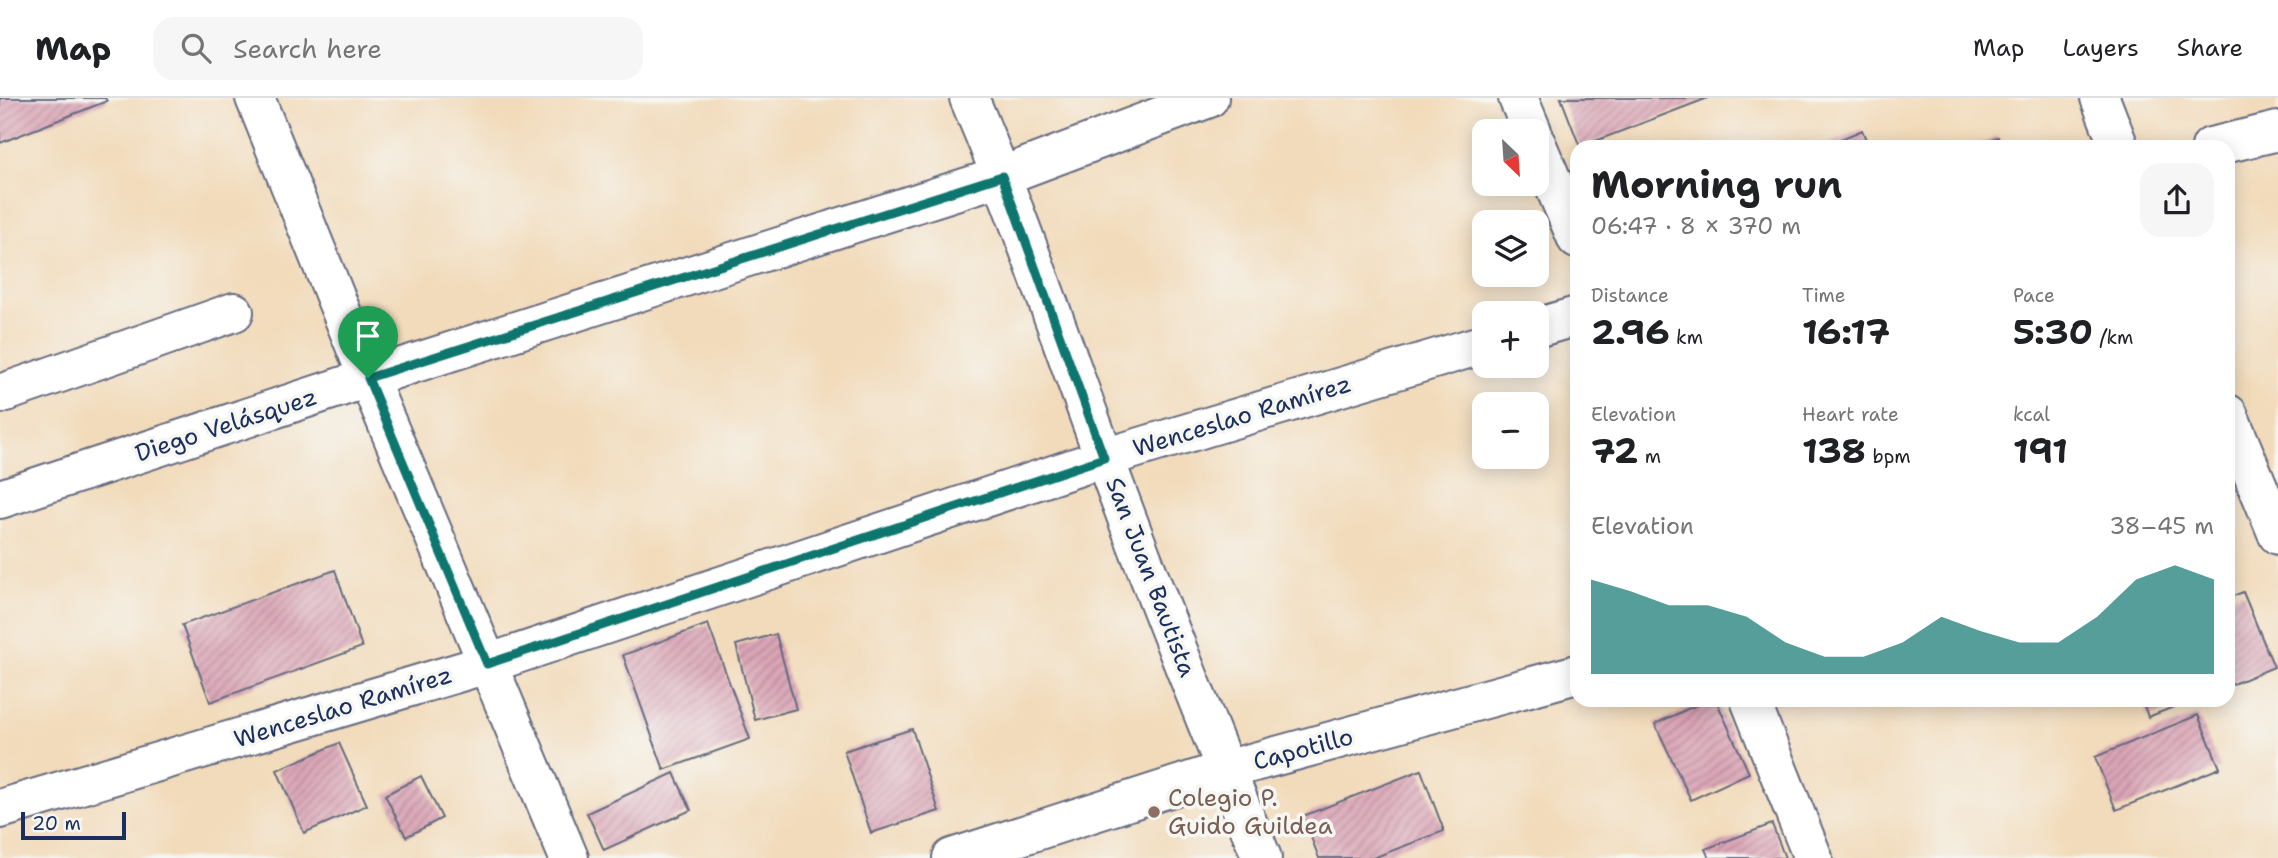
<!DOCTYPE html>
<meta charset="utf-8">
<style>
:root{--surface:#fff;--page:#f6f6f6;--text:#202124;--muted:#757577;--line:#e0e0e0;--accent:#0f766e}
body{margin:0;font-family:"Shantell Sans",sans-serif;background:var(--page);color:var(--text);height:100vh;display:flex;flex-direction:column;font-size:26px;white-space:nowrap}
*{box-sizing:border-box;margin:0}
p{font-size:23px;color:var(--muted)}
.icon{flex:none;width:38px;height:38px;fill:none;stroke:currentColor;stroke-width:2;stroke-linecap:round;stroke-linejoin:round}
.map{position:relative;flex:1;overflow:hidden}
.side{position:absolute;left:1570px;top:42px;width:665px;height:567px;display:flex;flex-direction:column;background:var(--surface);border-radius:21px;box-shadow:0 4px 18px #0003}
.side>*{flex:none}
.needle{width:46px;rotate:155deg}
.fabs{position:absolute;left:1472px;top:21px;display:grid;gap:14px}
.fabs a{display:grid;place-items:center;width:77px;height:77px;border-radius:14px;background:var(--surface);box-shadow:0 4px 18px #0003;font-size:35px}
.scale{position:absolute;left:21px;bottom:18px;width:105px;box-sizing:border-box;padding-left:7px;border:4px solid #1b2f5e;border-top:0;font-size:19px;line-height:24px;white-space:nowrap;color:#1b2f5e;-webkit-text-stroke:5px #f6f6f2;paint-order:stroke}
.pin{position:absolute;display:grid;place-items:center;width:60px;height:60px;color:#fff;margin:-72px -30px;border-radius:50% 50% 50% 0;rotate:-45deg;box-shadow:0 0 7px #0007}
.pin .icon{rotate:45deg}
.round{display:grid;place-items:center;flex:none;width:74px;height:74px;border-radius:21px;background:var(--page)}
.summary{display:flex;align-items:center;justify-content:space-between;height:119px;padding:0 21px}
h1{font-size:38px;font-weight:700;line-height:52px}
.figures{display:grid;grid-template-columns:repeat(3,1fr);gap:10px;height:119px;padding:7px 21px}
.figures div{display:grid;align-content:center}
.figures b{font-size:35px;font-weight:700}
.figures small{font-size:19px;font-weight:400}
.figures p{font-size:19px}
.chart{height:196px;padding:14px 21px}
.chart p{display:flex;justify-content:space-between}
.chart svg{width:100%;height:126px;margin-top:7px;fill:var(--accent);opacity:.7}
header{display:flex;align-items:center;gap:42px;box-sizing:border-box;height:98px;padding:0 35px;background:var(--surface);border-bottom:2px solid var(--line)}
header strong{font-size:33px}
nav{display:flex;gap:38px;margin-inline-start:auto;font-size:24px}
.search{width:490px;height:63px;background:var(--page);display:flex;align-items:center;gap:18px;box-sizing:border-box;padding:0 24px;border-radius:21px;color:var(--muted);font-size:26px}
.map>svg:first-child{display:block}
.building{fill:url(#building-hatch)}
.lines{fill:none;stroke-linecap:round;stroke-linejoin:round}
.minor-casing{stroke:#666b7f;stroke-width:42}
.minor{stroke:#fff;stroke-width:38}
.route-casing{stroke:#fff;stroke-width:14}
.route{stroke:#0f766e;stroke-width:9}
.education-dot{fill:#8d6e63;stroke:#f6f6f2;stroke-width:2.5}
.labels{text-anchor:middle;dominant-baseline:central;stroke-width:7;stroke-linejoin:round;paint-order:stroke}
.street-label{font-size:24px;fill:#1b2f5e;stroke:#f6f6f2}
.education-label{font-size:24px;fill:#785e54;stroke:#f6f6f2;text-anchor:start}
</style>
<header>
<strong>Map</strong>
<div class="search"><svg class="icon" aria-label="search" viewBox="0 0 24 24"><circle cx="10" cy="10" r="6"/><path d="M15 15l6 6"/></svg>Search here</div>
<nav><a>Map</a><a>Layers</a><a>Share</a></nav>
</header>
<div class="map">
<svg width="2278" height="760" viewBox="0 0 2278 760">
<defs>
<pattern id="building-hatch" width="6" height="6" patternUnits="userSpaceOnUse" patternTransform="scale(1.75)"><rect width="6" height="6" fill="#dba5b6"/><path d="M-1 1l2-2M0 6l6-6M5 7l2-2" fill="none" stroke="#b18797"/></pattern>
</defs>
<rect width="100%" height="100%" fill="#f6f6f2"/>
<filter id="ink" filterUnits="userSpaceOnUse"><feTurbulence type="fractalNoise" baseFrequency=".0143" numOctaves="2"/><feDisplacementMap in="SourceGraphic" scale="14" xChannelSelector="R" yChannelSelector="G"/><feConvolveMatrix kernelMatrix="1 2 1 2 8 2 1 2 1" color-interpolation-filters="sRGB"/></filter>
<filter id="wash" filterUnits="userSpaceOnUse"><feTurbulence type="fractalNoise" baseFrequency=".00686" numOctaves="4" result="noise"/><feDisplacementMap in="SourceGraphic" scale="28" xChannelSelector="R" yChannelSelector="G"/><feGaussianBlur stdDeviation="1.57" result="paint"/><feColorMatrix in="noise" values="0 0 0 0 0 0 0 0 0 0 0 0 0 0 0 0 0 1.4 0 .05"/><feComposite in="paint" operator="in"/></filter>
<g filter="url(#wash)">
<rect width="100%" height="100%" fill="#f2dbbb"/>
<g id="blocks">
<path class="building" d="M0,0H105L107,3L0,45Z
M1561,0H1708L1580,49Z
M1862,32L1869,49H1823Z
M1998,39L2002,49H1972Z
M335,472L362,549L210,604L182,527Z
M2243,494L2274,569L2228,588V500Z
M708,526L750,641L664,672L623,557Z
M776,536L796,611L755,622L736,547Z
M1707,602H1716L1749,675L1691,702L1655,626Z
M2142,602H2192L2148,619Z
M2198,617L2220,670L2116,712L2095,659Z
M912,631L939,713L871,735L844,653Z
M339,645L367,707L304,735L277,672Z
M1421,672L1444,733L1373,760H1319L1303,718Z
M674,675L691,712L604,752L587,715Z
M421,678L442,720L406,739L385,697Z
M1772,726L1785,760H1709L1705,751Z"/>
</g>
</g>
<g filter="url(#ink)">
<use href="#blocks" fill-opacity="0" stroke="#666b7f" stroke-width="2"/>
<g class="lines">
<g class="minor-casing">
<path id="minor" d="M255,0L368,280L569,760
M969,0C1019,117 1059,237 1103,356C1153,492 1207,627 1262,760
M1518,0L1532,33
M2100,0L2119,49
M1536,45L1577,141
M2211,49L2278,33
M1536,230L1577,218
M0,296L234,214
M2228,316L2278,437
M0,401L368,280L1002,78L1209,0
M1750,602L1813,760
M0,711L487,566L1104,360L1484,246
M952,760L1225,672L1577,576"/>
</g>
<use href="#minor" class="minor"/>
</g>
</g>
<g class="lines" filter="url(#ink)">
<g class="route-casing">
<path id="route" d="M1002,78L1104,360L487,566L368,280Z"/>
</g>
<use href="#route" class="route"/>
</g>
<circle class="education-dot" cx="1154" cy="714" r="7"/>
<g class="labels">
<g class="street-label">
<text transform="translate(1242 318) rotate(-17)">Wenceslao Ramírez</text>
<text transform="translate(226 327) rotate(-18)">Diego Velásquez</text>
<text transform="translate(1151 479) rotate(69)">San Juan Bautista</text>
<text transform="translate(343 609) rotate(-17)">Wenceslao Ramírez</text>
<text transform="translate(1303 651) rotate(-15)">Capotillo</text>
</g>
<g class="education-label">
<text x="1168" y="700">Colegio P.<tspan x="1168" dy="28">Guido Guildea</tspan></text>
</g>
</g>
</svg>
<div class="fabs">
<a><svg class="needle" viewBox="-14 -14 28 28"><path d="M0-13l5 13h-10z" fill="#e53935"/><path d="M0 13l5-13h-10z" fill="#757577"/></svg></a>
<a><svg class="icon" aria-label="layers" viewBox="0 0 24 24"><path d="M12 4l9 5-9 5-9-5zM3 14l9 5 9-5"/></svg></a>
<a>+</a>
<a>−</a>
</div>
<div class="scale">20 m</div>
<div class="pin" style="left:368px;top:280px;background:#1e9e55"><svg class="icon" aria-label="arrive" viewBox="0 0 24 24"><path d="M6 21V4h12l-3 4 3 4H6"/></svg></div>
<section class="side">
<div class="summary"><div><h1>Morning run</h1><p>06:47 · 8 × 370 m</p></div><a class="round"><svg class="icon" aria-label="share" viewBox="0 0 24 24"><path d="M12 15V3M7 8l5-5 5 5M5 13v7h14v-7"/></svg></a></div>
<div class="figures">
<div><p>Distance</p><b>2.96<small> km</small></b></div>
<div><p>Time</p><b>16:17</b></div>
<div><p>Pace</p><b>5:30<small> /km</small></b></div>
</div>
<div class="figures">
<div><p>Elevation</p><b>72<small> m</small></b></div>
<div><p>Heart rate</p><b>138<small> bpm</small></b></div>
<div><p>kcal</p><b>191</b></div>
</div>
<div class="chart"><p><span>Elevation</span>38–45 m</p>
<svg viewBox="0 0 160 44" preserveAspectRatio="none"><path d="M0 44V11L10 15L20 20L30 20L40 24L50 33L60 38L70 38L80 33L90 24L100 29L110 33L120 33L130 24L140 11L150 6L160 11V44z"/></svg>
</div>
</section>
</div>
